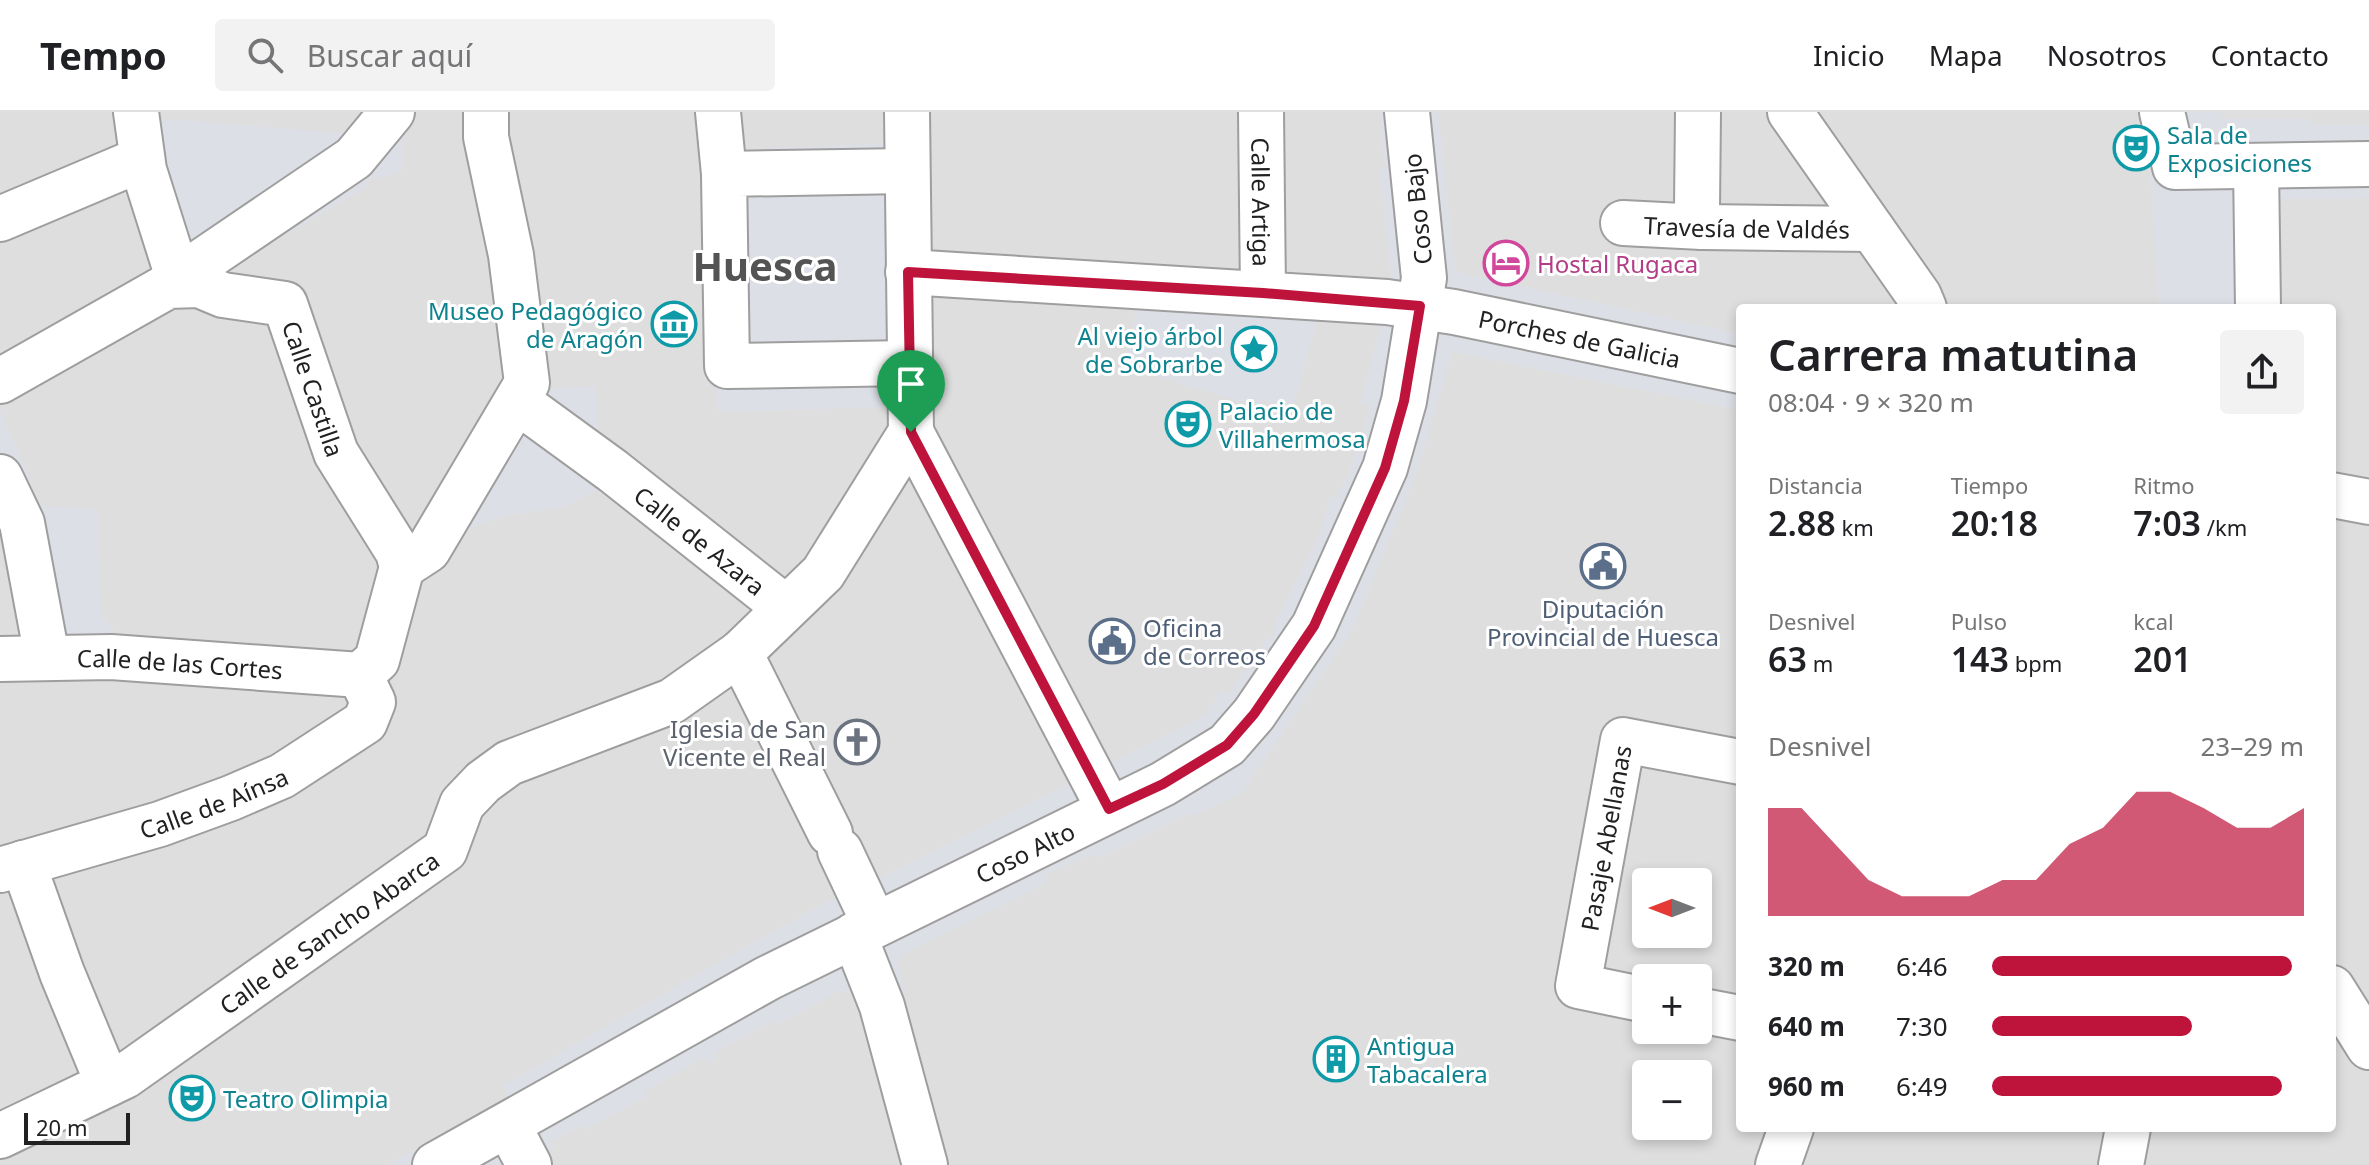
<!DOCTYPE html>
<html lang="es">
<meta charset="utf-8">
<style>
:root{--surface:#fff;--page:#f2f2f2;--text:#202124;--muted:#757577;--line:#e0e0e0;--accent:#be143c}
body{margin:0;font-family:"Noto Sans",sans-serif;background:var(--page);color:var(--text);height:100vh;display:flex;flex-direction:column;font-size:30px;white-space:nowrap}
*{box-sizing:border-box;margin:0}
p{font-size:26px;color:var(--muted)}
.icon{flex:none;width:44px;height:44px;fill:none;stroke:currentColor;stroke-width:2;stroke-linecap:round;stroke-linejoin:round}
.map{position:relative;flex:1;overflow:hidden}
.sheet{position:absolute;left:1736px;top:192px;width:600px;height:828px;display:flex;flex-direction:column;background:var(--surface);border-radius:8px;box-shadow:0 4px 12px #0003}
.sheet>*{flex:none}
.needle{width:52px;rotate:270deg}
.fabs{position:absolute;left:1632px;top:756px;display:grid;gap:16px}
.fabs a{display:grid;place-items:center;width:80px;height:80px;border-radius:8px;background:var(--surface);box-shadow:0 4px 12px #0003;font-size:40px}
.scale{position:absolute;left:24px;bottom:20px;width:106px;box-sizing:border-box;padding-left:8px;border:4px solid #212121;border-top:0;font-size:22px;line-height:28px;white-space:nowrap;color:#212121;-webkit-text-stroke:6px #fff;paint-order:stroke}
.pin{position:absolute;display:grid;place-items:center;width:68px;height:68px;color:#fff;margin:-82px -34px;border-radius:50% 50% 50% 0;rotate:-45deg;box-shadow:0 0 8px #0007}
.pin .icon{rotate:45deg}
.round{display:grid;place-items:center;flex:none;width:84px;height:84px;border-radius:8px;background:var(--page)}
.headline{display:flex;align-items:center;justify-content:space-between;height:136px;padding:0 32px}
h1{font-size:44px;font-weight:600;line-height:60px}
.figures{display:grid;grid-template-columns:repeat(3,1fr);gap:12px;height:136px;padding:8px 32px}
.figures div{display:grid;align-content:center}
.figures b{font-size:34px;font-weight:600}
.figures small{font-size:22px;font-weight:400}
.figures p{font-size:22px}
.chart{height:224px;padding:16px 32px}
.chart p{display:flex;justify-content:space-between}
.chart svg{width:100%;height:144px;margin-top:8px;fill:var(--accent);opacity:.7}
ul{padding:0 32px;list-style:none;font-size:26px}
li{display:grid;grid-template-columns:128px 96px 1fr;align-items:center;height:60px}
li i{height:20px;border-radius:10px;background:var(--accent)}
header{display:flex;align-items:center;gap:48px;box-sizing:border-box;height:112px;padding:0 40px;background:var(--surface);border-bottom:2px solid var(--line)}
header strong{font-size:38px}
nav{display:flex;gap:44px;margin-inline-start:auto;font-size:28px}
.search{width:560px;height:72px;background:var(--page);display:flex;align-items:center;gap:20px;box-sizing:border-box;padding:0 28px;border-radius:8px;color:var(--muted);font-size:30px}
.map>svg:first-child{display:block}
.residential{fill:#dfdede;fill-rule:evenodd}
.plaza{fill:#dddfe6}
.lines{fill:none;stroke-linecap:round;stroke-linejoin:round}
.minor-casing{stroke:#9e9e9e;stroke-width:48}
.minor{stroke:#fff;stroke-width:44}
.route-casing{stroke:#fff;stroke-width:16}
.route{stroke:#be143c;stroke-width:10}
.labels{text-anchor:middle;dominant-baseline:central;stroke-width:6;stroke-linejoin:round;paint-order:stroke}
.culture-label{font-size:24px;fill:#0d838f;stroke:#fff;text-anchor:start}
.street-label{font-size:24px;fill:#212121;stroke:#fff}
.hotel-label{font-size:24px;fill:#b23c85;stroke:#fff;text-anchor:start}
.service-label{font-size:24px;fill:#4e5e75;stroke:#fff}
.worship-label{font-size:24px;fill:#5b616d;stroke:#fff;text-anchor:end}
.town-label{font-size:40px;font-weight:bold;fill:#545454;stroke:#fff}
</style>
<header>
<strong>Tempo</strong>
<div class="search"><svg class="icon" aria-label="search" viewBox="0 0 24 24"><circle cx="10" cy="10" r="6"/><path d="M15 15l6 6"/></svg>Buscar aquí</div>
<nav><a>Inicio</a><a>Mapa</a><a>Nosotros</a><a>Contacto</a></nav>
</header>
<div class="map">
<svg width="2369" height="1053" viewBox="0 0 2369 1053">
<rect width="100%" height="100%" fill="#f0ece8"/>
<path class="residential" d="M0,0H2369V1053H0ZM1740,196H2332V1016H1740ZM1646,770H1698V822H1646ZM1646,866H1698V918H1646ZM1646,962H1698V1014H1646Z"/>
<path class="plaza" d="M1374,0H1438L1456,160L1740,222V298L1452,240L1417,361L1352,519L1241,682L1191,704L1189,701L1099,746L1097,742L1090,745L1088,743L1046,763L1045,772L902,843L897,850L904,875L900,889L859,901L851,883L847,880H837L777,913L774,908L714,941L717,946L708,951L704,946L644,979L647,984L585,1018L582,1013L552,1030L554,1036L546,1040L509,1048L500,1053H386L508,985L503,973L763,825L847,779L867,772L1204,604L1221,578L1228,582L1267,526L1272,527L1277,518L1273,514L1320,422L1330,385L1336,386L1353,350L1370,294L1360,291L1392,171L1379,57L1385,56L1380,1Z
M2146,0H2221L2222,7H2311V13H2369V86L2281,87V101H2277L2282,196H2159Z
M128,4L351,22L403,10L402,60L368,68V74L224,160L174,187Z
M919,30L927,294L717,300L715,255L722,38Z
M1137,193L1318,204L1293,297L1262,288L1259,295L1255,294L1126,255Z
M596,274L601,375L568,394L506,404L471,416L433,453L537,277Z
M0,297L41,394L97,396L101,502L114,517L108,567L82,564L15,533L20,493L0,401Z"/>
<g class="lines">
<g class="minor-casing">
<g id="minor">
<path d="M136,0L144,58L175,156H192L354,46L392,0"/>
<path d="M718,0L724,62"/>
<path id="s1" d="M1261,0L1263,181"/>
<path d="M1698,0L1697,95L1702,115"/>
<path d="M1790,0L1919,184L1924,196"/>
<path d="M2162,0L2175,55L2369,52"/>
<path d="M2256,54L2258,196"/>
<path d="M907,59L724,62L727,254L910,251"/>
<path d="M0,107L142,47"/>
<path id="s2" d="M1623,111L1702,115L1872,117"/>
<path id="s3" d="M908,160L1387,190L1454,200L1740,259"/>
<path id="s4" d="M0,269L168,174L199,173L223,183L285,192L336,341L398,440L402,455"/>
<path id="s5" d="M517,289L613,359L786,496"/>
<path d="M911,320L1109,697"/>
<path d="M0,365L22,411L47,545"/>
<path d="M2332,383L2369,390"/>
<path d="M740,541L830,721"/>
<path id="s6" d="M0,547L111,545L360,563"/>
<path d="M360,563L377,548L402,455L428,438L527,271L511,143L486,25V0"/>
<path d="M840,739L875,813"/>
<path d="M23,751L62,861L108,972"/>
<path id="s7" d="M0,758L160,712L231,686L282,664L365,610L373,590L360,563"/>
<path d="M854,823L882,894L925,1053"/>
<path d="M2332,876L2369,935"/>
<path id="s8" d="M1646,888L1578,874L1623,628L1740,650"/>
<path d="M1698,898L1740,906"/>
<path d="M508,1013L529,1053"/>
<path id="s9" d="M0,1024L125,964L445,738L462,692L483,670L509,651L672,589L740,541L823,461L911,320L907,0"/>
<path id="s10" d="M435,1053L768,866L1163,672L1227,633L1254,602L1314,514L1385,356L1404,289L1424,166L1407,0"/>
<path d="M1778,1053L1791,1016"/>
<path d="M2121,1053L2128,1016"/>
</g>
</g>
<use href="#minor" class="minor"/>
</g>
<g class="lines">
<g class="route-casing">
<path id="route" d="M908,160L1263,181L1420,194L1404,289L1385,356L1314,514L1254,602L1227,633L1163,672L1109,697L911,320Z"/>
</g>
<use href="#route" class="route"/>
</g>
<defs>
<g id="theatre-ring" transform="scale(2.3)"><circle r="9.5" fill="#fff" stroke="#0f9aa8" stroke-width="1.5"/><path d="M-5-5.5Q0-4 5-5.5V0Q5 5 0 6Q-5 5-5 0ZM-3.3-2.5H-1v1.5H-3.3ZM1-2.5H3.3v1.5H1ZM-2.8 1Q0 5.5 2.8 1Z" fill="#0f9aa8"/></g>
<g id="hotel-ring" transform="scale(2.3)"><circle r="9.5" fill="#fff" stroke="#d1479c" stroke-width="1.5"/><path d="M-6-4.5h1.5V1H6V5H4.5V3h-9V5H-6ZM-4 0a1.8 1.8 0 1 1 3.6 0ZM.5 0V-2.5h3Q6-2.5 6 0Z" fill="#d1479c"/></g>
<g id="museum-ring" transform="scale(2.3)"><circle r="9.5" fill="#fff" stroke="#0f9aa8" stroke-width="1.5"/><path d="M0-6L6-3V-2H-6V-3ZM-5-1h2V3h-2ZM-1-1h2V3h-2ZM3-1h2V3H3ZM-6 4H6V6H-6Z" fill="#0f9aa8"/></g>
<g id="sight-ring" transform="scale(2.3)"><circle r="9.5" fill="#fff" stroke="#0f9aa8" stroke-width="1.5"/><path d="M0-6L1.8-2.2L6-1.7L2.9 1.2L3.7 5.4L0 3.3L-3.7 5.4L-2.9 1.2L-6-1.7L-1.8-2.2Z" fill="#0f9aa8"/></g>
<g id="civic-ring" transform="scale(2.3)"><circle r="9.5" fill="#fff" stroke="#5c6f8a" stroke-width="1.5"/><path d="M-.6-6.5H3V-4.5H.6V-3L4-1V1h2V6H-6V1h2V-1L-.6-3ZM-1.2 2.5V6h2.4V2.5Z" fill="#5c6f8a"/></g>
<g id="church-ring" transform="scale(2.3)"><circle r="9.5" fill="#fff" stroke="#6b7280" stroke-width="1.5"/><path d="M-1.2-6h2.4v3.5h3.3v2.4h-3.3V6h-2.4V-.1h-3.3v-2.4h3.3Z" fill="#6b7280"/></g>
<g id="building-ring" transform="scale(2.3)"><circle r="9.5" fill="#fff" stroke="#0f9aa8" stroke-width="1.5"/><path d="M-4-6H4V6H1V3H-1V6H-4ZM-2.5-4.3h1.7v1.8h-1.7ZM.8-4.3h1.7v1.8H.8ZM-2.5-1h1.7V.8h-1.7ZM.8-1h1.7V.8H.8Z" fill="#0f9aa8"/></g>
</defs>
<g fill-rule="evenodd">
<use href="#theatre-ring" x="2136" y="36"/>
<use href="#hotel-ring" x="1506" y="151"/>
<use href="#museum-ring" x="674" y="212"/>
<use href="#sight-ring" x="1254" y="237"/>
<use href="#theatre-ring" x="1188" y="312"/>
<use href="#civic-ring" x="1603" y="454"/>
<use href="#civic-ring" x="1112" y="529"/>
<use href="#church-ring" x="857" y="630"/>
<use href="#building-ring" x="1336" y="947"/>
<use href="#theatre-ring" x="192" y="986"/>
</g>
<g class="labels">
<g class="culture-label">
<text x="2167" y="22">Sala de<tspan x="2167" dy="28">Exposiciones</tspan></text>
<text x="643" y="198" text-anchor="end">Museo Pedagógico<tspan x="643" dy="28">de Aragón</tspan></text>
<text x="1223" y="223" text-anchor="end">Al viejo árbol<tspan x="1223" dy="28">de Sobrarbe</tspan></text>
<text x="1219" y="298">Palacio de<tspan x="1219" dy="28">Villahermosa</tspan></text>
<text x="1367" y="933">Antigua<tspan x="1367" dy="28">Tabacalera</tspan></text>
<text x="223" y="986">Teatro Olimpia</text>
</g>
<g class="street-label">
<text stroke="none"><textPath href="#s1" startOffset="90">Calle Artiga</textPath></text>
<text transform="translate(1417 97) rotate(-96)">Coso Bajo</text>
<text stroke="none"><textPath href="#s2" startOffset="124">Travesía de Valdés</textPath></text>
<text stroke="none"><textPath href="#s3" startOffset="676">Porches de Galicia</textPath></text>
<text stroke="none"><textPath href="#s4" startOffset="402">Calle Castilla</textPath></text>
<text stroke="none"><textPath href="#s5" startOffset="230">Calle de Azara</textPath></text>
<text stroke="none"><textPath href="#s6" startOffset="180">Calle de las Cortes</textPath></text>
<text stroke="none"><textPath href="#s7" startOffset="224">Calle de Aínsa</textPath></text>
<text stroke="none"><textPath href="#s8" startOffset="220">Pasaje Abellanas</textPath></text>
<text stroke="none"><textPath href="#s10" startOffset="668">Coso Alto</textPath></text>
<text stroke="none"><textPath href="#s9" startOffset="388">Calle de Sancho Abarca</textPath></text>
</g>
<g class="hotel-label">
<text x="1537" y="151">Hostal Rugaca</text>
</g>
<g class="service-label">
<text x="1603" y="496">Diputación<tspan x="1603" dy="28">Provincial de Huesca</tspan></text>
<text x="1143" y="515" text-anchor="start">Oficina<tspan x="1143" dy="28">de Correos</tspan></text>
</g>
<g class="worship-label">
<text x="826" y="616">Iglesia de San<tspan x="826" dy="28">Vicente el Real</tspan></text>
</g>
<g class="town-label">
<text x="765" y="153">Huesca</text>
</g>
</g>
</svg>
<div class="fabs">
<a><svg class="needle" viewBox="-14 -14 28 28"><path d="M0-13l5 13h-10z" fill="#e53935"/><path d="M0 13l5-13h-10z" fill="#757577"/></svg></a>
<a>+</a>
<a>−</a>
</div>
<div class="scale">20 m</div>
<div class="pin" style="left:911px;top:320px;background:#1e9e55"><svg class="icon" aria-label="arrive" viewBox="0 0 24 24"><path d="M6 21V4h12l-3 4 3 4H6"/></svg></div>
<section class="sheet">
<div class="headline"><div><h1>Carrera matutina</h1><p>08:04 · 9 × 320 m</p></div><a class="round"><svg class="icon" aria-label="share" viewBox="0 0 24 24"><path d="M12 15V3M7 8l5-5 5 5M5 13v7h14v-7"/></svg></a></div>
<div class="figures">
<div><p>Distancia</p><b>2.88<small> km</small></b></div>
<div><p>Tiempo</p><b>20:18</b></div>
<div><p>Ritmo</p><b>7:03<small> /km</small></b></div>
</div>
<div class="figures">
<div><p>Desnivel</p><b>63<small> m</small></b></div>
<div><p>Pulso</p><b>143<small> bpm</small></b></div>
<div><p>kcal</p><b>201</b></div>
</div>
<div class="chart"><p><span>Desnivel</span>23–29 m</p>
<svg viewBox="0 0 160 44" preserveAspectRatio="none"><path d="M0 44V11L10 11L20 22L30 33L40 38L50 38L60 38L70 33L80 33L90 22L100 17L110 6L120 6L130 11L140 17L150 17L160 11V44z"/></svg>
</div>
<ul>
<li><b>320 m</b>6:46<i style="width:96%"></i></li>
<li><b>640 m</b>7:30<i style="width:64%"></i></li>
<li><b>960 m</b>6:49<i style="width:93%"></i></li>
</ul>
</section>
</div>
